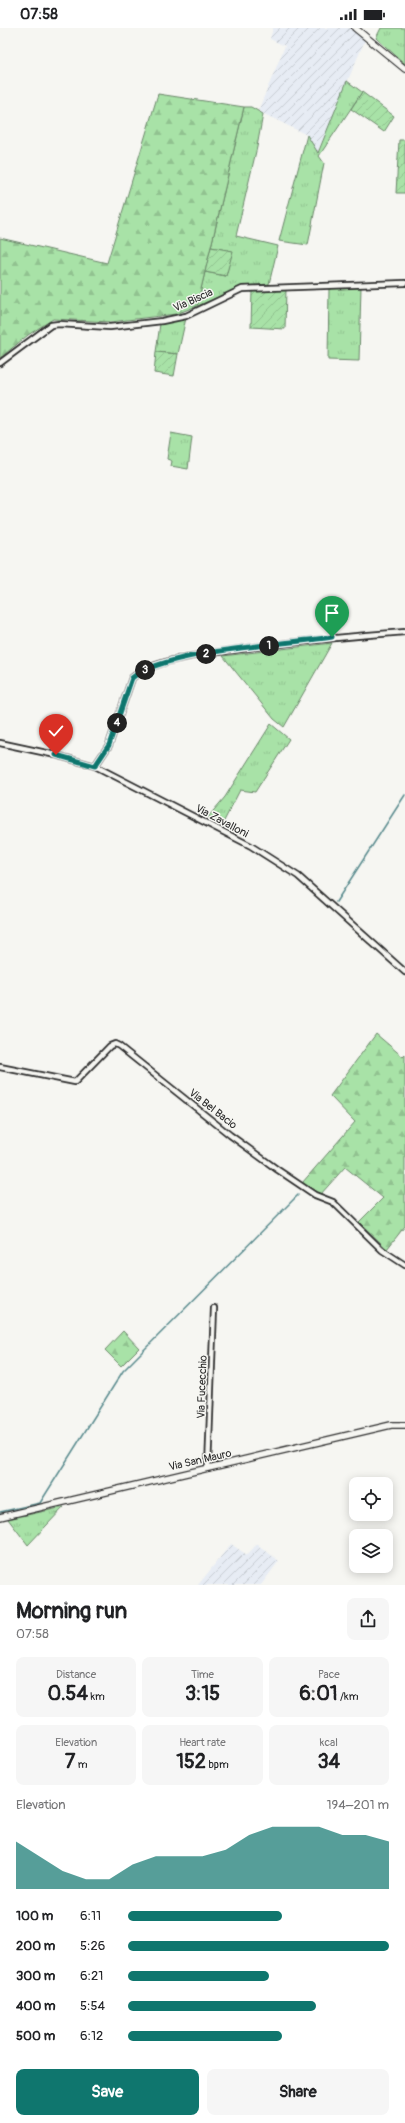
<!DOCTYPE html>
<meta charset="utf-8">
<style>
:root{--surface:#fff;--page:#f6f6f6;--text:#202124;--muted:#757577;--accent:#0f766e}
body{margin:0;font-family:Pangolin,sans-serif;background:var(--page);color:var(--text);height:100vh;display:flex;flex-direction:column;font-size:15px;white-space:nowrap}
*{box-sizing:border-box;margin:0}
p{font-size:13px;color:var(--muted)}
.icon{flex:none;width:22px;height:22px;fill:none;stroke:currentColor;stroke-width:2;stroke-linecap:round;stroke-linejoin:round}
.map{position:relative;height:1557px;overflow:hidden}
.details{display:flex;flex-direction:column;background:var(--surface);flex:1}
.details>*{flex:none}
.controls{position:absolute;left:349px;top:1449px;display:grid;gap:8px}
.controls a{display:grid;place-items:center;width:44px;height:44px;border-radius:8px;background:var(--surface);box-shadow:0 2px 10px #0003;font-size:20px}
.pin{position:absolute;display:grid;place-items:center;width:34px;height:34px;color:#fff;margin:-41px -17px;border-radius:50% 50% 50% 0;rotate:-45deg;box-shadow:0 0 4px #0007}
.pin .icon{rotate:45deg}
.km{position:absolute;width:20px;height:20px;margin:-10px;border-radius:50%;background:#222;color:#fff;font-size:11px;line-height:20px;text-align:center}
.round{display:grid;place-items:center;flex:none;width:42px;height:42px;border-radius:8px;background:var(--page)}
.overview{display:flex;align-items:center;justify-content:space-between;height:68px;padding:0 16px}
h1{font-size:22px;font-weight:700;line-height:30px}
.metrics{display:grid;grid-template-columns:repeat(3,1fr);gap:6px;height:68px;padding:4px 16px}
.metrics div{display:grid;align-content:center;border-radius:8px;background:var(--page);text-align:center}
.metrics b{font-size:20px;font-weight:700}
.metrics small{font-size:11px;font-weight:400}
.metrics p{font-size:11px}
.chart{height:112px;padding:8px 16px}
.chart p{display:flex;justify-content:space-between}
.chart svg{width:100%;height:72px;margin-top:4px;fill:var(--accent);opacity:.7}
.cta{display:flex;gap:8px;margin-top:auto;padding:8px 16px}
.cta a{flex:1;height:46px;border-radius:8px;background:var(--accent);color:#fff;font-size:16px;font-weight:700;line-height:46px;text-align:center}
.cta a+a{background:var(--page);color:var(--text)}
ul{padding:0 16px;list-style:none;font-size:13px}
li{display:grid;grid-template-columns:64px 48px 1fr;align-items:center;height:30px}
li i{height:10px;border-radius:5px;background:var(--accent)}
.status{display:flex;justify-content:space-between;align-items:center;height:28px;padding:0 20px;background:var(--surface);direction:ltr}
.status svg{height:11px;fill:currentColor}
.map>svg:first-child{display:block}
.industrial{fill:url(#industrial-furrows)}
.grass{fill:url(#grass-tufts);stroke:#6a8669}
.forest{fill:url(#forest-firs);stroke:#6a8669}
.garden{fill:url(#garden-furrows);stroke:#6a8669}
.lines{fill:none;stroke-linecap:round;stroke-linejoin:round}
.stream{stroke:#5a8b8e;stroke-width:1.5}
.minor-casing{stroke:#2b2b2b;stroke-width:8}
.major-casing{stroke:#2b2b2b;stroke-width:8}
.minor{stroke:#f6f6f2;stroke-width:4.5}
.major{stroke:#f6f6f2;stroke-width:5.5}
.route-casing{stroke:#fff;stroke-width:8}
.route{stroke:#0f766e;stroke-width:5}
.labels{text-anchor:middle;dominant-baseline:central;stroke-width:3;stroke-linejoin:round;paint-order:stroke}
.street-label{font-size:11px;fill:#2b2b2b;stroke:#f6f6f2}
</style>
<div class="status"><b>07:58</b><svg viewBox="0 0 49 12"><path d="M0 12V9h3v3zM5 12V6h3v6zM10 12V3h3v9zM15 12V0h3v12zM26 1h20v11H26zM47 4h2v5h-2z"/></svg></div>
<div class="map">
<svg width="405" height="1557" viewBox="0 0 405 1557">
<defs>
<pattern id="industrial-furrows" width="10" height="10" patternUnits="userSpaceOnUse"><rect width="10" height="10" fill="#e7ecf4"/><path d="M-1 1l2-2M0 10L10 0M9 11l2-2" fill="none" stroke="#c6cbd1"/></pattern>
<pattern id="grass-tufts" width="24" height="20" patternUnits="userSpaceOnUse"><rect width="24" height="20" fill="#a8e2a7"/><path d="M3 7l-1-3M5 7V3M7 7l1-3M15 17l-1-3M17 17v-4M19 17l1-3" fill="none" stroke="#91c290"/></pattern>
<pattern id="forest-firs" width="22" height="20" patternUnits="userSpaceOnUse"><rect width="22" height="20" fill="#a8e2a7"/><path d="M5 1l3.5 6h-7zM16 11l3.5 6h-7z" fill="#91c290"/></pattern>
<pattern id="garden-furrows" width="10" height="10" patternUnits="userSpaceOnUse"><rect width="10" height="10" fill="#a8e2a7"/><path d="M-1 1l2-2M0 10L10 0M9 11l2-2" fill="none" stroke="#91c290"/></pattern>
</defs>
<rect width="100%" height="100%" fill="#f6f6f2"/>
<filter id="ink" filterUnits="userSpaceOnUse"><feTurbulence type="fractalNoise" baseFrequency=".025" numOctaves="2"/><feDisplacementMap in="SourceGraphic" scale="8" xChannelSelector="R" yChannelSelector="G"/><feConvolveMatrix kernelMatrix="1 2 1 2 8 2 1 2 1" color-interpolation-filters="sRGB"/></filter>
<g filter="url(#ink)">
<path class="industrial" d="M273,0H351L365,12L317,125L307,107L258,83L285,18L270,11Z
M231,1516L247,1527L257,1516L279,1533L261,1557H198Z"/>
<path class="grass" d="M381,0H405V36L376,10Z
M347,53L362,64L319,128L324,135L308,217L279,213L307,107L318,125Z
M244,79H251L263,86L257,119L236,208L278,218L269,256L244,258L197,278L205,244L226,248L232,223L211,219Z
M361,259L359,333L328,332L329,260Z
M186,290L178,326L156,324L160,296Z
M171,405L192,409L188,441L171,438L172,433L167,431Z
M332,615L284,699L274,691L223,628Z
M271,696L289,711L255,764L240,762L223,795L208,789L225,769Z
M64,1479L28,1517L8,1491Z"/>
<path class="forest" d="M158,66L244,79L197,278L176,286L111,294L53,291L28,307L0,330V210L107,235Z
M376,1006L403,1029L405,1027V1198L387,1221L359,1194L383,1170L345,1139L320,1167L302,1155L355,1094L330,1068Z
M123,1303L139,1320L121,1338L105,1322Z"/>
<path class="garden" d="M362,64L394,88L384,104L351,81Z
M399,112H405V165H396Z
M211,219L233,223L226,248L205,244Z
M264,261H286L285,301L251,299L252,263Z
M156,324L178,326L174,348L154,345Z"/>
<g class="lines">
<path class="stream" d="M336,874L405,767
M0,1484L40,1475L123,1343L298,1167"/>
<g class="minor-casing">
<path id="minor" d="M0,335L51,297L59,296L110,299L162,293L186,288L242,261L405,255
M0,715L56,727L95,738L251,818L298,848L405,944
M95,738L109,717L132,650C157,629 216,625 248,620C301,613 352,608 405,604
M0,1039L75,1054L110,1018L115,1016L119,1018L230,1107L278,1142L315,1167L333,1174L382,1222L405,1237
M208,1440L214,1280"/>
</g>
<g class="major-casing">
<path id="major" d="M355,0L405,41
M0,1489L391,1397H405"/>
</g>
<use href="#minor" class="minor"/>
<use href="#major" class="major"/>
</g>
</g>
<g class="lines" filter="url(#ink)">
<g class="route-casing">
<path id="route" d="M56,727L95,738L109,717L132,650C163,623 287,616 332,609"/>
</g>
<use href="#route" class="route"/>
</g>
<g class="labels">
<g class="street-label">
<text transform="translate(193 272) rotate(-24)">Via Biscia</text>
<text transform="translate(222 793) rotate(28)">Via Zavalloni</text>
<text transform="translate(213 1081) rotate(38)">Via Bel Bacio</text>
<text transform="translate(202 1359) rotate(-88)">Via Fucecchio</text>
<text transform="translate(200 1432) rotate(-13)">Via San Mauro</text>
</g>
</g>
</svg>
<div class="controls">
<a><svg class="icon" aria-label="locate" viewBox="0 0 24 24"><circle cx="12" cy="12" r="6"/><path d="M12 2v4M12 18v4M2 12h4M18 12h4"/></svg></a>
<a><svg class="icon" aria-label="layers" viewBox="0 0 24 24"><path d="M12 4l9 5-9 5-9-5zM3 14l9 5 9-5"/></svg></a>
</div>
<div class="pin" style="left:332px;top:609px;background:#1e9e55"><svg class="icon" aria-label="arrive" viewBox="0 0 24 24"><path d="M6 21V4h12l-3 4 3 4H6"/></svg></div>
<div class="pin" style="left:56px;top:727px;background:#d93025"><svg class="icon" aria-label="check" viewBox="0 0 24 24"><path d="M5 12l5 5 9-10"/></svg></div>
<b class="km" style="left:269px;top:618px">1</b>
<b class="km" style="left:206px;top:626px">2</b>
<b class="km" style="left:145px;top:642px">3</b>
<b class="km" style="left:117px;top:695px">4</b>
</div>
<section class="details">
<div class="overview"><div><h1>Morning run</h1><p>07:58</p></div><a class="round"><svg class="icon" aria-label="share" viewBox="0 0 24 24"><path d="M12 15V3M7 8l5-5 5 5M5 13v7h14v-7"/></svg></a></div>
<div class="metrics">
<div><p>Distance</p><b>0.54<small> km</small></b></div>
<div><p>Time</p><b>3:15</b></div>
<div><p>Pace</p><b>6:01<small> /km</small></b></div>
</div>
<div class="metrics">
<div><p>Elevation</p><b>7<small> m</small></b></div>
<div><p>Heart rate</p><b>152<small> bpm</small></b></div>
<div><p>kcal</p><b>34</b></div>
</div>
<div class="chart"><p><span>Elevation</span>194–201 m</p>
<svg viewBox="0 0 160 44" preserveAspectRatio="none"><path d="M0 44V15L10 24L20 33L30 38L40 38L50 29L60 24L70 24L80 24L90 20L100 11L110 6L120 6L130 6L140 11L150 11L160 15V44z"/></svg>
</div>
<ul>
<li><b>100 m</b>6:11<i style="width:59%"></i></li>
<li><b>200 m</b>5:26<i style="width:100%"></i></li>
<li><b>300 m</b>6:21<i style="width:54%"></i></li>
<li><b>400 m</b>5:54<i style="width:72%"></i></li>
<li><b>500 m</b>6:12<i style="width:59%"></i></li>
</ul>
<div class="cta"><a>Save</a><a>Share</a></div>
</section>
